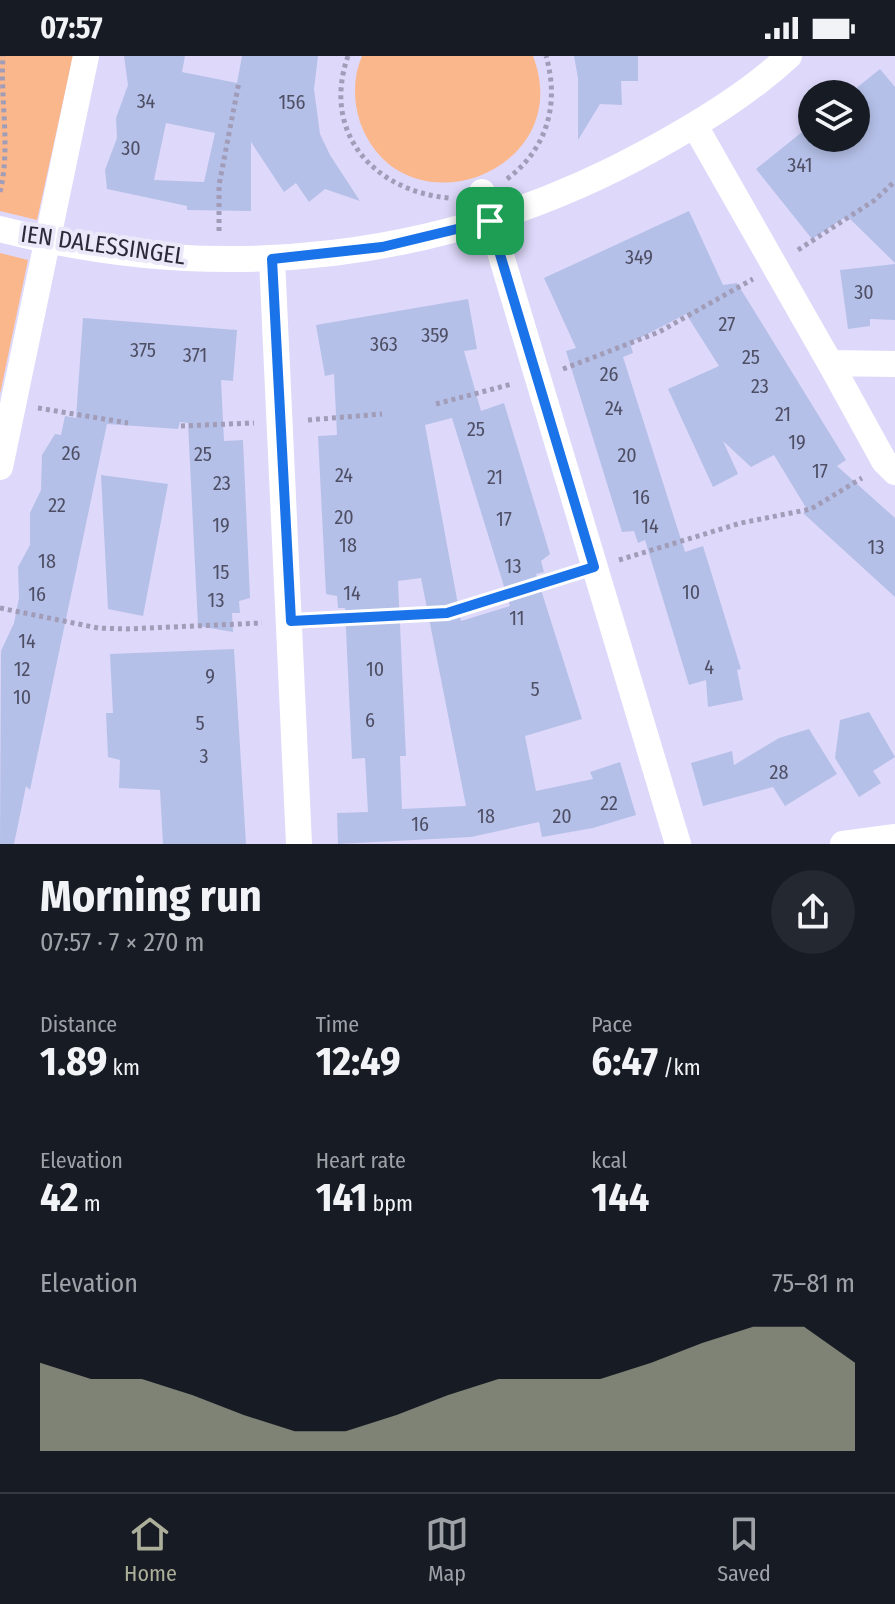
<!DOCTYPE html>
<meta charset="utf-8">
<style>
:root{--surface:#171b24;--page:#242831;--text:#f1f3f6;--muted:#9ea1a6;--line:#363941;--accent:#acaf9a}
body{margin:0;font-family:"Fira Sans Condensed",sans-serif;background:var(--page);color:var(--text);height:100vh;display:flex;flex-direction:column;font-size:30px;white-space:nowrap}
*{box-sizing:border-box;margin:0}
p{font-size:26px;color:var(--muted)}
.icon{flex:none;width:44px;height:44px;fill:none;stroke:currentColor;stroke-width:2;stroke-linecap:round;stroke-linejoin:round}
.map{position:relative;height:788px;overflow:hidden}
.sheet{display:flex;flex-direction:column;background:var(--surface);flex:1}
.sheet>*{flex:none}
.fabs{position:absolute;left:798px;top:24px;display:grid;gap:16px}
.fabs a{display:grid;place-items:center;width:72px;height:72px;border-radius:50%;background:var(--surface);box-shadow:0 4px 12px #0003;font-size:40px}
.pin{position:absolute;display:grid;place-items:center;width:68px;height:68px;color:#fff;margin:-34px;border-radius:16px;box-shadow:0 4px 12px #0006}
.round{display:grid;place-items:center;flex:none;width:84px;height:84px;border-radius:42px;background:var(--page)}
.headline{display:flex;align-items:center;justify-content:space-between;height:136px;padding:0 40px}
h1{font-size:44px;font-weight:700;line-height:60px}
.figures{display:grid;grid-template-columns:repeat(3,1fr);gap:12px;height:136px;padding:8px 40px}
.figures div{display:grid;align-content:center}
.figures b{font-size:40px;font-weight:700}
.figures small{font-size:22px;font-weight:400}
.figures p{font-size:22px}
.chart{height:224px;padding:16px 40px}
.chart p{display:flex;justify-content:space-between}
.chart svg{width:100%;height:144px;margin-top:8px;fill:var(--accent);opacity:.7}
.status{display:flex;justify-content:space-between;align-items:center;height:56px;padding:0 40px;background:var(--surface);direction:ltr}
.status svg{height:22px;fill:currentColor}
.tab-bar{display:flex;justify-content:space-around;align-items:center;height:112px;border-top:2px solid var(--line);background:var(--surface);font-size:22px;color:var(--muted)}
.tab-bar a{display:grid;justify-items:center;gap:4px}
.tab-bar .on{color:var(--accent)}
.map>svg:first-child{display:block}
.green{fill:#fbb78c}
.building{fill:#b5c0e8;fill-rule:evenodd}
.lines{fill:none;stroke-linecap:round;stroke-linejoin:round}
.path{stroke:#a19cb8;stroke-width:5;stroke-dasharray:4 4;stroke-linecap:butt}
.street{stroke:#fff;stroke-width:26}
.route-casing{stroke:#fff;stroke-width:16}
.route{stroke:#1a73e8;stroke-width:10}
.labels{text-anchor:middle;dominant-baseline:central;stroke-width:8;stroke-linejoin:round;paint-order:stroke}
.number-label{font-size:20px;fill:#4e4f65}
.street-label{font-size:24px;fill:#2c2939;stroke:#ebe8f9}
</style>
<div class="status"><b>07:57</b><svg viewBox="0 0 49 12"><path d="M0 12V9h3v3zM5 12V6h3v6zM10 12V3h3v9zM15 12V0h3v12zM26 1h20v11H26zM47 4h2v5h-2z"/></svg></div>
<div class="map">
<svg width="895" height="788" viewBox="0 0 895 788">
<rect width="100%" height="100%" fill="#ded8fa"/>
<path class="green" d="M0,0H73L37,164L0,155Z
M362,0H533C578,117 401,181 360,66C353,44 353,21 362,0Z
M0,197L28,204L0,338Z"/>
<path class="building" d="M124,0H185L182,16L237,27L242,0H318L314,33L320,78L330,99L360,145L325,133L309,146L296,127L284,136L251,86V155L187,154V150L107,133L105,114L117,82L116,62L128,29ZM166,67L215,77L204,126L154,124Z
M574,0H638V25H621L622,49L600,48L578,84V22Z
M880,13L895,31V207L847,160L812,183L756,113L812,68V82H856V38H849Z
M689,155L723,229L737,227L846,404L837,410L895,462V541L803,457L808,455L774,399L751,411L723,385L738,418L713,431L668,333L719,310L686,258L630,287L633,297L623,301L685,496L703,490L741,613L737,614L743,644L708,651L706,624L689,629L645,484L638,487L634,475L622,476L566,295L576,292L544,222Z
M895,208V264L870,263V270L848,273L840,214Z
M468,243L477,293L464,295L481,355L504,347L550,498L541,505L544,516L536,518L582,663L525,680L536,735L593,723L590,716L620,706L636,759L593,772L542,781L539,766L471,781L338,788L337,757L368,756L365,702L352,703L345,552H338L337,540L326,538L318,380L337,379L334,318L325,320L316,269ZM452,362L510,550L461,565L425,369ZM421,522L466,750L402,753L400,700H406L398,525Z
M83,262L237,274L233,325L221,324L224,385L243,384L250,542L239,545L240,557H232L233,576L198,570L188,367L180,366L178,373L107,368L30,734L26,730L14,788H0L1,595L14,567L19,542L18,511L30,489V457L41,434L42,399L55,378L61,379L65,360L76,362Z
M101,419L168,428L143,560L108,553Z
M234,593L246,788H163L160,734L119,732L120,704L108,701L106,657H113L110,598Z
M869,656L895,701L873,715L881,727L859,741L835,702L840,664Z
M809,673L837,718L785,750L773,731L703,750L691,707L732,695L734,709L779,682Z"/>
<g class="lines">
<path class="path" d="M348,0C321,77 374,135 449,142
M507,123C547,93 560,48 546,0
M0,136C11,91 0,46 3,0
M219,175V129L239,26
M798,194L875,144L895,125
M563,313L659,276L753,223
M436,348L512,328
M38,352L128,367
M308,364L382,358
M181,370L254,367
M619,504L741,467L811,453L862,422
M0,552L98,572L126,573L262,567
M316,564L447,557L568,520"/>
<path class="street" d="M695,70L830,307L895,308
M482,136L678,788
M0,173C222,231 448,205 649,95C698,68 748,38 789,0
M272,203L299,788
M830,307L884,405L895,416
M0,411L86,0
M843,788L895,781"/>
</g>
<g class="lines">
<g class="route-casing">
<path id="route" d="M490,165L594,511L447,557L291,565L272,203L382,191Z"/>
</g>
<use href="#route" class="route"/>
</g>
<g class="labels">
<g class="number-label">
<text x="146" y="45">34</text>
<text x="292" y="46">156</text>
<text x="131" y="92">30</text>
<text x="800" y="109">341</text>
<text x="639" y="201">349</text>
<text x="864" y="236">30</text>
<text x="727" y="268">27</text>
<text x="435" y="279">359</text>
<text x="384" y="288">363</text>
<text x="143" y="294">375</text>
<text x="195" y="299">371</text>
<text x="751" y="301">25</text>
<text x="609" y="318">26</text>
<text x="760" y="330">23</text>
<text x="614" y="352">24</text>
<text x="783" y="358">21</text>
<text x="476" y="373">25</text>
<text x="797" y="386">19</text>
<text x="71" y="397">26</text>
<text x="203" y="398">25</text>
<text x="627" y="399">20</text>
<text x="820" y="415">17</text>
<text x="344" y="419">24</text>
<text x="495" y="421">21</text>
<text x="222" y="427">23</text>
<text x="641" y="441">16</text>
<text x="57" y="449">22</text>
<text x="344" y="461">20</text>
<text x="504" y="463">17</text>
<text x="221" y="469">19</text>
<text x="650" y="470">14</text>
<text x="348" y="489">18</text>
<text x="876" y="491">13</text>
<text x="47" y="505">18</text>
<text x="513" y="510">13</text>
<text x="221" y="516">15</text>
<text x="691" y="536">10</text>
<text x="352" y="537">14</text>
<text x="37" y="538">16</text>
<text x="216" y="544">13</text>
<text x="517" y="562">11</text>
<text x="27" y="585">14</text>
<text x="709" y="611">4</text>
<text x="22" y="613">12</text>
<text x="375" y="613">10</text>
<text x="210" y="620">9</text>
<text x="535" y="633">5</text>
<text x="22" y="641">10</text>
<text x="370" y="664">6</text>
<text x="200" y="667">5</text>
<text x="204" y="700">3</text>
<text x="779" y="716">28</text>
<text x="609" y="747">22</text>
<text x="486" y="760">18</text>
<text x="562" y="760">20</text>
<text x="420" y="768">16</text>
</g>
<g class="street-label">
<text transform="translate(103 189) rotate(8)">IEN DALESSINGEL</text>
</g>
</g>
</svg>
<div class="fabs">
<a><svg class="icon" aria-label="layers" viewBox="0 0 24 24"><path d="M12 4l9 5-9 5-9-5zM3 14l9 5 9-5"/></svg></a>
</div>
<div class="pin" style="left:490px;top:165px;background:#1e9e55"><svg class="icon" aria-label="arrive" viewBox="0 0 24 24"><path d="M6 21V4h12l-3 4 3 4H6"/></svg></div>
</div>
<section class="sheet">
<div class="headline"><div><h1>Morning run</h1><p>07:57 · 7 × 270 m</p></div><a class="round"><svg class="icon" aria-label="share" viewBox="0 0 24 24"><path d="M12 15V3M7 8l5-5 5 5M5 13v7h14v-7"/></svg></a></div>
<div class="figures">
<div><p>Distance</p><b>1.89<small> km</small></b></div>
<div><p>Time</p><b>12:49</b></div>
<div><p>Pace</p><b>6:47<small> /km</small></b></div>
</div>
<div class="figures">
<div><p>Elevation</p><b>42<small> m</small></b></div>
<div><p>Heart rate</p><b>141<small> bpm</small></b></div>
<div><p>kcal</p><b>144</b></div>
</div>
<div class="chart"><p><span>Elevation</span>75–81 m</p>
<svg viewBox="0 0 160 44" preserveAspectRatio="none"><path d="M0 44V17L10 22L20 22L30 27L40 33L50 38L60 38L70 33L80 27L90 22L100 22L110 22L120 17L130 11L140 6L150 6L160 17V44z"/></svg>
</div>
</section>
<nav class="tab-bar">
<a class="on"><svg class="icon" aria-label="home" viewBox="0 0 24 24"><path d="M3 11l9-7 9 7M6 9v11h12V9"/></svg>Home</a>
<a><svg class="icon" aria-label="map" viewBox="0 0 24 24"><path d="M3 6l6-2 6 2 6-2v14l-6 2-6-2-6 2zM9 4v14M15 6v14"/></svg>Map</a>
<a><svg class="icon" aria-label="saved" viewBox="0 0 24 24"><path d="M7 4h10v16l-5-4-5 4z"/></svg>Saved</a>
</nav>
